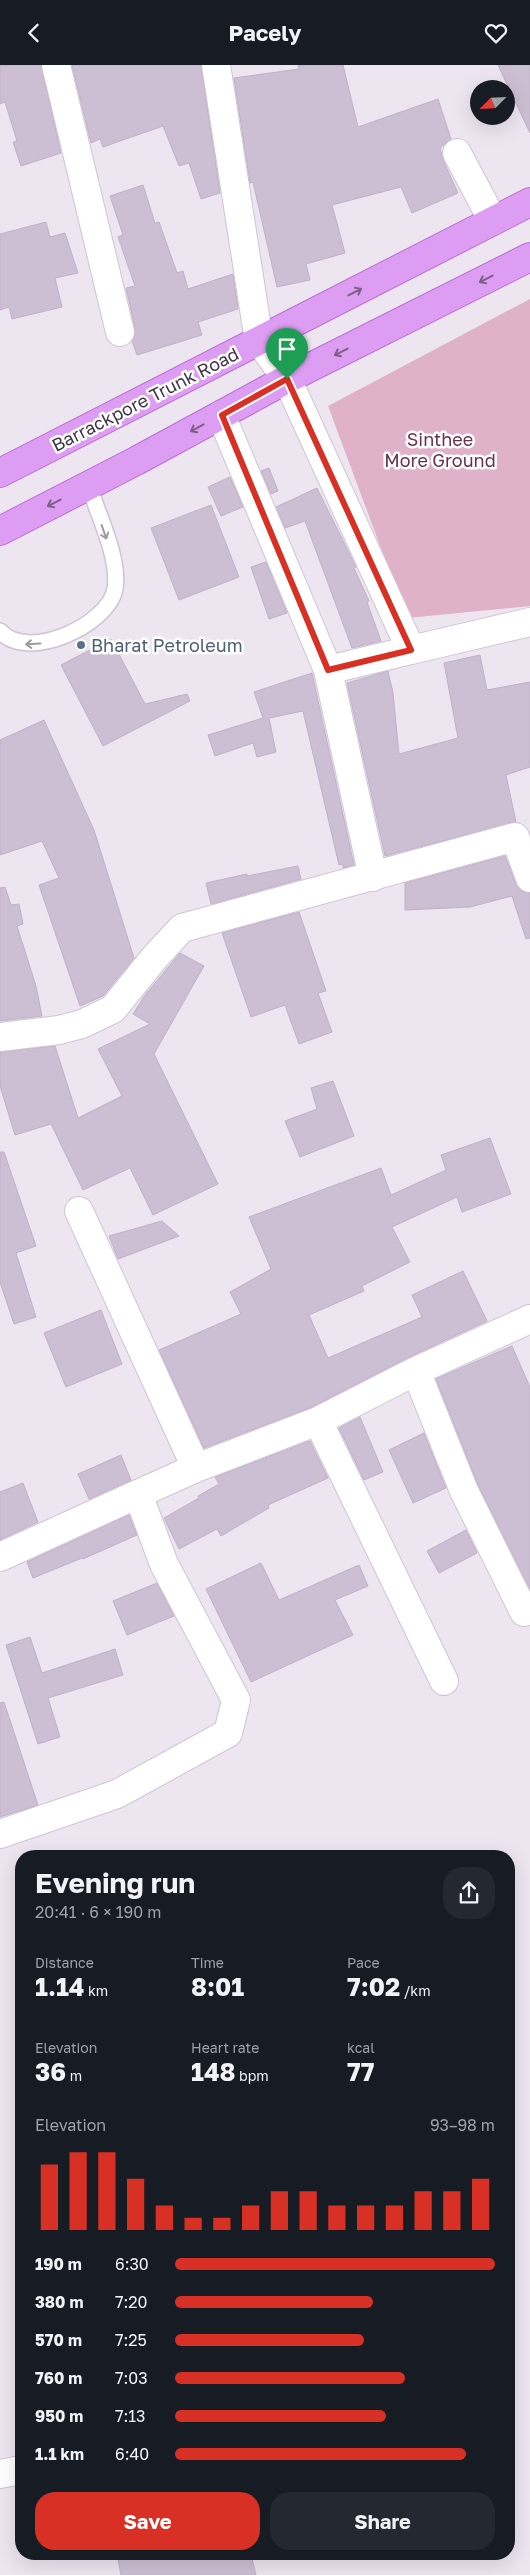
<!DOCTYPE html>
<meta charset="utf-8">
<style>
:root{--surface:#171b24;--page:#242831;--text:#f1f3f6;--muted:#9ea1a6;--accent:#d93025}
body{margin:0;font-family:"Golos Text",sans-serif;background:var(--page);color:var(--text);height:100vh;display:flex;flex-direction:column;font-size:19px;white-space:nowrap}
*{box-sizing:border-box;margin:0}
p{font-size:16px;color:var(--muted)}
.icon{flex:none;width:28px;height:28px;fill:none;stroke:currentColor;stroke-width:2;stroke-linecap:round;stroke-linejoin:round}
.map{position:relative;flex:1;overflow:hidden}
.sheet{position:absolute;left:15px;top:1785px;width:500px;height:710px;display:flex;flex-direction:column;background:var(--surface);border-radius:20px;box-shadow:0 5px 20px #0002}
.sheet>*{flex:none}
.needle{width:32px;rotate:246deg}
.buttons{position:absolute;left:470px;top:15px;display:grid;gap:10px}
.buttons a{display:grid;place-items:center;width:45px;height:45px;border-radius:50%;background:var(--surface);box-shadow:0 5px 20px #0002;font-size:25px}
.pin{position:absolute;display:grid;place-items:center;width:42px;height:42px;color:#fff;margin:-51px -21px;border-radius:50% 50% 50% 0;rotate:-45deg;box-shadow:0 0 5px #0007}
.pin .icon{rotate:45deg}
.round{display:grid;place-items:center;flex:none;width:52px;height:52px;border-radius:20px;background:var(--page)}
.overview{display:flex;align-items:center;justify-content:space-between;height:85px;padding:0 20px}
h1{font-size:28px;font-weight:700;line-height:38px}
.stats{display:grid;grid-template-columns:repeat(3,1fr);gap:8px;height:85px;padding:5px 20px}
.stats div{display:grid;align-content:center}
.stats b{font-size:25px;font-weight:700}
.stats small{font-size:14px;font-weight:400}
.stats p{font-size:14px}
.chart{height:140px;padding:10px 20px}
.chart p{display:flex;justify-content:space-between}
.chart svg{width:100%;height:90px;margin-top:5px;stroke:var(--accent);stroke-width:6}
.button{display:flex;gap:10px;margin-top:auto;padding:10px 20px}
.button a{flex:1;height:58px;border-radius:20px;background:var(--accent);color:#fff;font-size:20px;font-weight:700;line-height:58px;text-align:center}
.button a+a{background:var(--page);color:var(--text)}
ul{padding:0 20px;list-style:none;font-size:16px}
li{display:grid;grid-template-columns:80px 60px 1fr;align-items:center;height:38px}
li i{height:12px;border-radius:6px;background:var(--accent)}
header{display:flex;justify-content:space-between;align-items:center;height:65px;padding:0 20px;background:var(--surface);font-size:22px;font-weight:700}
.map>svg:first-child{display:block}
.green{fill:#e0b2ca}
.building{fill:#ccbfd3;stroke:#c1b0ca}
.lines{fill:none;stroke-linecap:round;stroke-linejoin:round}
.lane-casing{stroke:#d0c3d5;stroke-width:18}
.street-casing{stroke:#d0c3d5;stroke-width:30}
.primary-casing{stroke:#ba6fd4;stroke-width:30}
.lane{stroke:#fff;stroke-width:15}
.street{stroke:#fff;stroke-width:28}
.primary{stroke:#dd9df2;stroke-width:28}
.oneway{stroke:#7e5f88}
.oneway2{stroke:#9e9aa0}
.route-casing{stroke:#fff;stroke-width:10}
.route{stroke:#d93025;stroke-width:6}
.service-dot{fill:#5c6f8a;stroke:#fff;stroke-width:2}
.labels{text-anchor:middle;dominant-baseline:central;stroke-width:5;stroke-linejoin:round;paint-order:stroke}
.street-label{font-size:18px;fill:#3e3642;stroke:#fff}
.park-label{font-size:18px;fill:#6c3045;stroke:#fff}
.service-label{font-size:18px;fill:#4e5e75;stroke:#fff;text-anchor:start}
</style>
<header><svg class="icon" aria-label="back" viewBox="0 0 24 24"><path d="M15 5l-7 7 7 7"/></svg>Pacely<svg class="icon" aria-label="heart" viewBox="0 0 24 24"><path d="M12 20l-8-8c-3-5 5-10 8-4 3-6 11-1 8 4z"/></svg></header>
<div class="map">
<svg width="530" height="2510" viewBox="0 0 530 2510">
<rect width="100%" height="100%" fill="#ede5f0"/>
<path class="green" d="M530,234V541L407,553L328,341Z"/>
<path class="building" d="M0,0H41L61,88L21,101L13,77L17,76L5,37L0,39Z
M72,0H201L220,128L201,134L189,98L179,101L163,61L103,82L100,74L91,78Z
M298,0H343L358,62L438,34L451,74L440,83L443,95L458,128L412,148L401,122L332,140L345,188L306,199L310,215L277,222L255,126L253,117L250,118L234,13L299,4Z
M498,0H530V68Z
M143,120L155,158L159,157L177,208L183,206L188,224L233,209L238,244L198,257L202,270L137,290L132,276L135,263L126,223L135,221L118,172L123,170L110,131Z
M46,157L50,172L65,168L78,208L55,213L62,242L12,254L9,242L0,245V169Z
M269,403L278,426L271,429L261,406Z
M230,412L243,442L221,451L208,422Z
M317,423L356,502L354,503L369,536L367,537L381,576L352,583L305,456L285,463L276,442Z
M211,440L239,512L179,535L151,463Z
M266,497L287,548L269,554L251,502Z
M111,574L145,639L187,629L190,636L103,681L61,600Z
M480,590L487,625L530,617V702L506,710L516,757L385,791L347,618L388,606L393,628L399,689L458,673L444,598Z
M312,608L354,800L343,803V799L339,800L303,646L269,653L276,687L257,692L253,678L215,691L208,670L263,653L254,627Z
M44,655L94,765L134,893L103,931L80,941L39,820L59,813L42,776L0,790V675Z
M505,791L516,819L520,825L530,828V873L526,874L512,831L470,842L405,845V818Z
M298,801L301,814L211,839L206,818L247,809V811Z
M5,822L11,840L19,839L23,859L17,861L36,921L42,951L0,956V823Z
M299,847L326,926L318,928L332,967L299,979L285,940L251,952L222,868Z
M180,888L204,901L154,989L218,1119L153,1150L130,1103L83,1125L51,1059L15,1070L0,1021V987L55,981L78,1053L122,1031L98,984L150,959L133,949L145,930Z
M333,1016L354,1071L300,1092L285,1056L317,1044L311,1023Z
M490,1073L511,1129L462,1147L457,1132L392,1162L410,1197L362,1221L364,1226L309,1250L328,1293L422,1252L412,1230L463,1206L487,1256L409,1292L312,1342L204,1383L159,1285L241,1249L230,1227L271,1204L249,1152L381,1103L391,1130L446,1105L441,1090Z
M0,1087H4L36,1181L16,1188L36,1252L14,1259L0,1217Z
M162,1156L179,1171L118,1194L109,1171Z
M101,1245L122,1299L66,1322L44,1268Z
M512,1281L530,1322V1524L478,1420L436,1314Z
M360,1352L383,1407L364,1415L339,1363Z
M424,1368L446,1423L413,1438L389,1385Z
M310,1376L328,1413L268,1440L269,1443L221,1471L217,1464L179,1484L164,1453L199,1433L198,1431L219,1419L215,1412Z
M121,1390L131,1415L89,1434L78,1409Z
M23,1418L38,1457L0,1475V1427Z
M129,1450L137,1470L83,1494L82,1493L33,1513L27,1497Z
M466,1465L477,1488L439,1508L427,1486Z
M261,1498L279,1535L359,1500L368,1521L335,1535L353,1570L251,1617L206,1524Z
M157,1518L174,1551L127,1570L113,1536Z
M30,1572L42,1608L115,1584L123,1610L48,1633L60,1672L38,1679L6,1580Z
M4,1637L38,1740L0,1752V1638Z
M117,2489H251L256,2510H121Z"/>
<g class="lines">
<g class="lane-casing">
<path id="lane" d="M0,566C28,598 109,559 115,524C120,493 98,450 89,421"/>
</g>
<g class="street-casing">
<path id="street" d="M56,0L120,267
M216,0L259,276L287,314L411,585L530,557
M457,88L493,156
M221,350L328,605L373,812
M328,605L411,585
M0,972L59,965L82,959L113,944L155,892L182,863L515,772L530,813
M79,1146L196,1403
M416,1306L464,1426L524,1547
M318,1356L444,1616
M0,1492L138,1429
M0,1769L117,1729L228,1668L236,1635L164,1499L138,1429L196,1403L318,1356L416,1306L530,1254
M0,2409L21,2405"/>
</g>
<g class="primary-casing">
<path id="primary" d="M0,408L530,137
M0,466L136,396L287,314L530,192"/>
</g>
<use href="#lane" class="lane"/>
<use href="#street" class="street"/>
<use href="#primary" class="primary"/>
</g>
<defs><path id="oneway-shaft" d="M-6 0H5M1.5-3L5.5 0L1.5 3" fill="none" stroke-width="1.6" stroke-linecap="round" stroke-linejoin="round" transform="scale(1.25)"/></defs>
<g class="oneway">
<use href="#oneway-shaft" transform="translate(486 214) rotate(153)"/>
<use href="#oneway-shaft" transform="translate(355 227) rotate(-27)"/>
<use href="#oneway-shaft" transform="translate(341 287) rotate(153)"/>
<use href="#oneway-shaft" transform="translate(197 363) rotate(151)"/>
<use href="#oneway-shaft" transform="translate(54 438) rotate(153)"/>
</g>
<g class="oneway2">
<use href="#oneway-shaft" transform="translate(104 467) rotate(71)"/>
<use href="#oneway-shaft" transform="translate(33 579) rotate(177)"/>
</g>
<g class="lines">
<g class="route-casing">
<path id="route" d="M287,314L411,585L328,605L222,350Z"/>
</g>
<use href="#route" class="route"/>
</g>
<circle class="service-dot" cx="81" cy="580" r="5"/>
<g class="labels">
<g class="street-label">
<text transform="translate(145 334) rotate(-27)">Barrackpore Trunk Road</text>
</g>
<g class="park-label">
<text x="440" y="374">Sinthee<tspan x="440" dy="21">More Ground</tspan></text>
</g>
<g class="service-label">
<text x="91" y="580">Bharat Petroleum</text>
</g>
</g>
</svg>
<div class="buttons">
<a><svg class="needle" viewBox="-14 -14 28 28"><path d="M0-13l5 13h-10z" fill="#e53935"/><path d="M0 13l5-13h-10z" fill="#9ea1a6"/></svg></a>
</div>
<div class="pin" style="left:287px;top:314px;background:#1e9e55"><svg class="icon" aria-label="arrive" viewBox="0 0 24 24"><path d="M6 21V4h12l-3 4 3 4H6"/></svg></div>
<section class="sheet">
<div class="overview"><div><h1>Evening run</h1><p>20:41 · 6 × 190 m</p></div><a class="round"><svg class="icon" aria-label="share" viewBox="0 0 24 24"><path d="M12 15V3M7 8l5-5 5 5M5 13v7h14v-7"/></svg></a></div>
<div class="stats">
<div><p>Distance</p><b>1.14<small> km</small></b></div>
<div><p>Time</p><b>8:01</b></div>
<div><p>Pace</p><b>7:02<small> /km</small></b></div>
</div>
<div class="stats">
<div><p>Elevation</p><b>36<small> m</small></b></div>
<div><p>Heart rate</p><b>148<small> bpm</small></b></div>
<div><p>kcal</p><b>77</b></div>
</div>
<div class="chart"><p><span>Elevation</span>93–98 m</p>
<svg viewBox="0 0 160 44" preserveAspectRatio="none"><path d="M5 44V12M15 44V6M25 44V6M35 44V19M45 44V32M55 44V38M65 44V38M75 44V32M85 44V25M95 44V25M105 44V32M115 44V32M125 44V32M135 44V25M145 44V25M155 44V19"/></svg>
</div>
<ul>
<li><b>190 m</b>6:30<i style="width:100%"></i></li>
<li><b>380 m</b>7:20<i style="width:62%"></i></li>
<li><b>570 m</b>7:25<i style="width:59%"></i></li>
<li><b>760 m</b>7:03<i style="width:72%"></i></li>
<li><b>950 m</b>7:13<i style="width:66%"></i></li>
<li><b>1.1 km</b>6:40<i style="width:91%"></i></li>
</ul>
<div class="button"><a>Save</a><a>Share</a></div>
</section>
</div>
